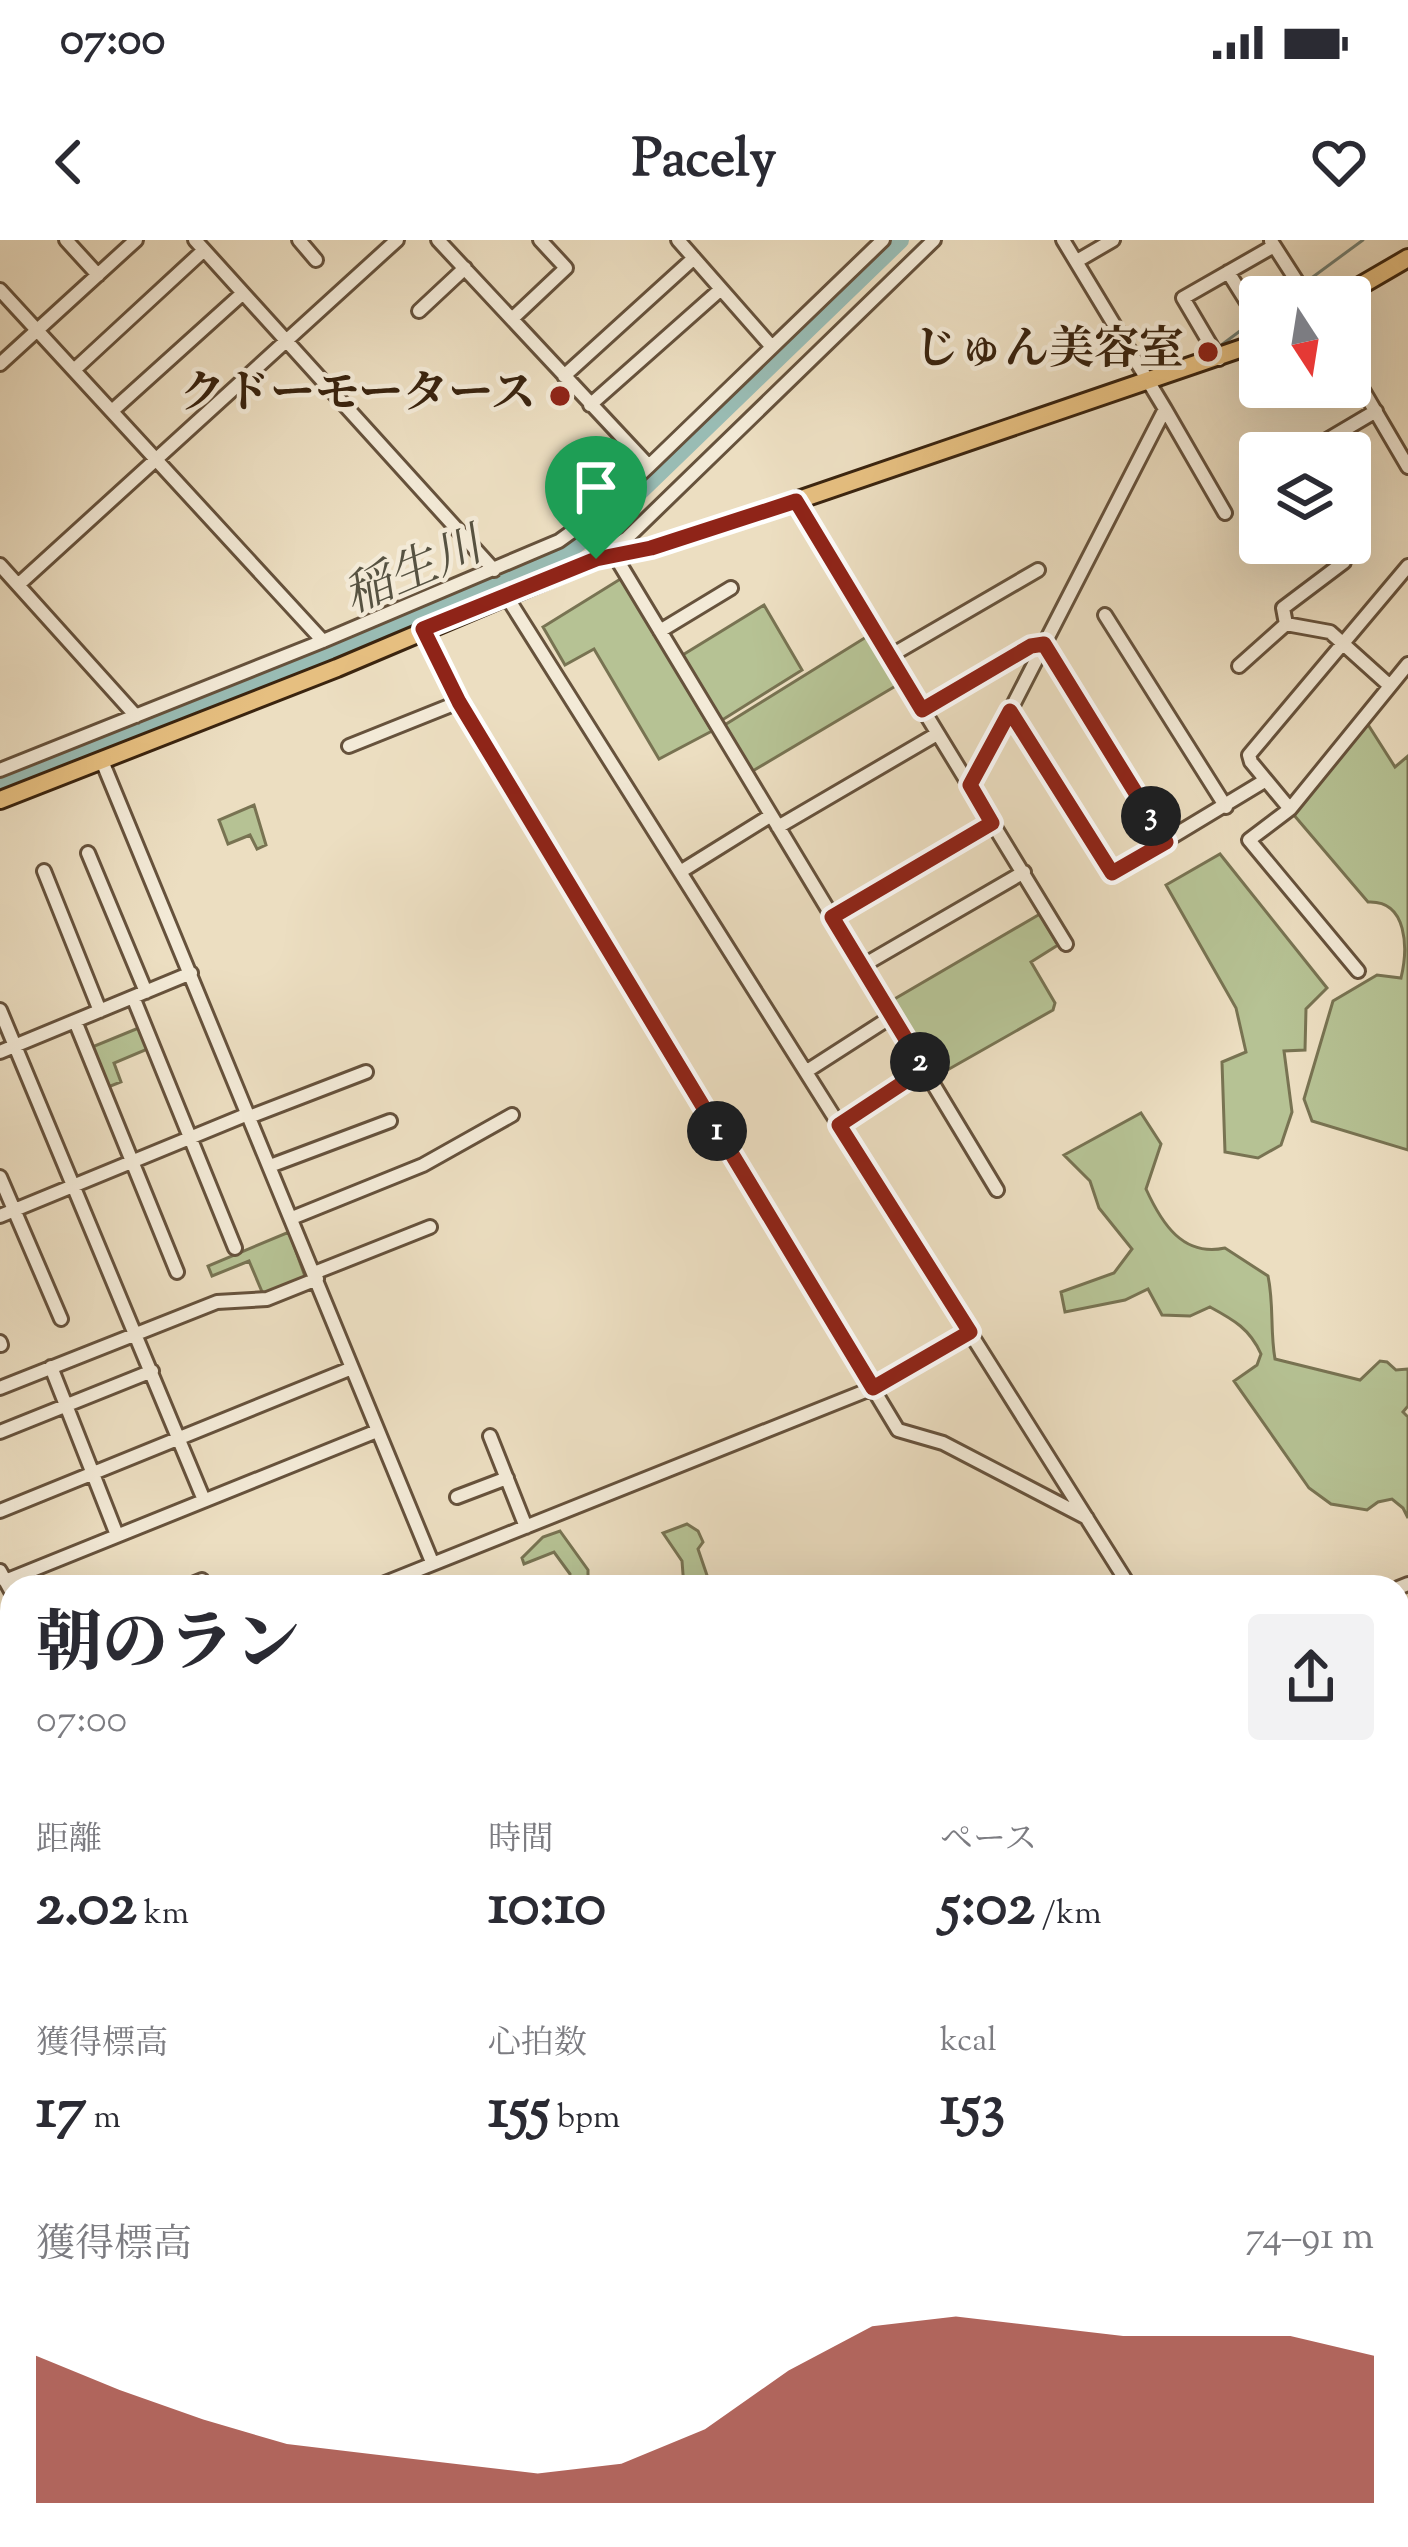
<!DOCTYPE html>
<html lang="ja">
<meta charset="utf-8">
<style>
:root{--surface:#fff;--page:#f2f2f3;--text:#2b2b33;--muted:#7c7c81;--accent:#8f2418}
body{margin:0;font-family:"Sorts Mill Goudy","Noto Serif JP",serif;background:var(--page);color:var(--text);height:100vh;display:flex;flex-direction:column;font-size:45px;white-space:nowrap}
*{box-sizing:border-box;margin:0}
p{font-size:39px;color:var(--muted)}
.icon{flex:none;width:66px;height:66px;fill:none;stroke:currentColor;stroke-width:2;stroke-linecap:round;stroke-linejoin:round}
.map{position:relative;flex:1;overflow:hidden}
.details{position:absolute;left:0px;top:1335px;width:1410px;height:972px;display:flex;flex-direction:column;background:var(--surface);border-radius:36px 36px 0 0;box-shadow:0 12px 48px #0002}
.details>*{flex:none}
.needle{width:78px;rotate:168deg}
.buttons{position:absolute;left:1239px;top:36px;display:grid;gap:24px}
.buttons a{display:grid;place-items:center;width:132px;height:132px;border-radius:12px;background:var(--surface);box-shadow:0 12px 48px #0002;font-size:60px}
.pin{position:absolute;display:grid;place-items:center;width:102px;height:102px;color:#fff;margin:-123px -51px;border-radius:50% 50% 50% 0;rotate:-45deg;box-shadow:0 0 12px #0007}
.pin .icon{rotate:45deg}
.km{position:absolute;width:60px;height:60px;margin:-30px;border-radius:50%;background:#222;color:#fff;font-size:33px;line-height:60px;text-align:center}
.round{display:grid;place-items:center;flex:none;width:126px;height:126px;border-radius:12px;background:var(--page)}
.headline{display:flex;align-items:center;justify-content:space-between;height:204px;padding:0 36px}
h1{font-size:66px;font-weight:800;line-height:90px}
.stats{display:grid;grid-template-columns:repeat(3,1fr);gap:18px;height:204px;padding:12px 36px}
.stats div{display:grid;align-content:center}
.stats b{font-size:60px;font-weight:800}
.stats small{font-size:33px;font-weight:400}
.stats p{font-size:33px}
.chart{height:336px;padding:24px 36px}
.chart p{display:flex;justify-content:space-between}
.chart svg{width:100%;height:216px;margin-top:12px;fill:var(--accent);opacity:.7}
.status{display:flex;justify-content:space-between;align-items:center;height:84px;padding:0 60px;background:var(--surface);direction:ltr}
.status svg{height:33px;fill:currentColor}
header{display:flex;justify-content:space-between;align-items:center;height:156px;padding:0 36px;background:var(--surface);font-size:54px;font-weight:800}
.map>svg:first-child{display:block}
.green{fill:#b6c294;stroke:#787352;stroke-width:3}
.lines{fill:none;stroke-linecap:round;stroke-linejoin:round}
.stream{stroke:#737f72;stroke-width:3}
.river{stroke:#99bcb4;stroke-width:18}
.minor-casing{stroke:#66523c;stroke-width:18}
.major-casing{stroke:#3a240f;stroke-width:22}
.minor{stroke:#f3ead7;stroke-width:12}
.major{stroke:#e6bf80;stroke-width:16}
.route-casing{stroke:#fff;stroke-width:24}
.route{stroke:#8f2418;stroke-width:15}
.poi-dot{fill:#8f2418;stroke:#f3ead7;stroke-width:4.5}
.labels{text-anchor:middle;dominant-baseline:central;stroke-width:9;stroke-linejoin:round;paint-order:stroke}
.poi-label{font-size:45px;font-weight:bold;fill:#3a240f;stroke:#f3ead7;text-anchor:end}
.water-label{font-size:48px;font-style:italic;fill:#565241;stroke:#f3ead7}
</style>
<div class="status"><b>07:00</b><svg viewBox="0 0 49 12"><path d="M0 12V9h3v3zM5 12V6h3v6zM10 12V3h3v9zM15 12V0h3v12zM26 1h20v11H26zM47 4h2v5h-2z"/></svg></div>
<header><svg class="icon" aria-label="back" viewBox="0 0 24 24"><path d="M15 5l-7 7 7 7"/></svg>Pacely<svg class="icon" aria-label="heart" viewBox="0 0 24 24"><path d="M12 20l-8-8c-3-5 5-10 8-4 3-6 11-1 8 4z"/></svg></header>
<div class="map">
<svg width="1408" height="2307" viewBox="0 0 1408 2307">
<rect width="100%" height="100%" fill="#ecdec1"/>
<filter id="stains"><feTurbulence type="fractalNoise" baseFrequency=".00167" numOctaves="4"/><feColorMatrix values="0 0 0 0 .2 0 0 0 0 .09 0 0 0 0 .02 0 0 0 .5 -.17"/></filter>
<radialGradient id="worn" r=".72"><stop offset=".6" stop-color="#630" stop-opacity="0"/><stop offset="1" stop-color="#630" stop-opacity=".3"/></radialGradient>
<path class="green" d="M622,338L712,491L659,519L594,409L565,425L543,387Z
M764,365L802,430L719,482L681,416Z
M871,394L899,444L751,532L723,486Z
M1367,483L1395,527L1408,516V910L1312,881L1304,859L1333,761L1377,735L1401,738C1408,709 1408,660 1368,662L1293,574Z
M254,565L266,605L257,609L250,595L228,604L219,580Z
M1220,614L1327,748L1306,769L1305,810L1284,811L1292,872L1281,905L1258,918L1225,912L1222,822L1246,812L1236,768L1166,645Z
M1040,674L1058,705L1031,722L1055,763L1053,770L935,837L891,761Z
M141,787L150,808L114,823L121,842L108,847L92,807Z
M1141,873L1161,904L1146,949C1162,984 1183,1017 1225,1008L1268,1036C1274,1064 1270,1091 1275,1119L1360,1140L1380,1121L1387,1122L1396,1130L1408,1129V1166L1403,1172L1408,1177V1278L1403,1268L1392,1259L1378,1262L1367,1270L1331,1264L1309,1248L1234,1141L1257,1125L1261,1114C1250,1089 1234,1080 1210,1067L1190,1076L1162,1075L1148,1049L1125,1060L1065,1072L1061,1052L1114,1033L1132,1009L1099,968L1090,941L1064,915Z
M289,992L306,1039L263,1054L249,1021L212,1036L208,1026Z
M687,1284L698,1291L703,1302L698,1309L711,1347H684L682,1321L663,1293Z
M560,1291L588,1330V1347H568L570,1334L554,1312L524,1324L522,1318L543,1297Z
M12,1773V1923L0,1926V1774Z
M1398,2287L1408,2300V2307H385L404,2301V2295H1398Z"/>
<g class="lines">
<path class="stream" d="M1306,42L1363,0
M1285,57L1299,47
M1220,106L1260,76
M0,2094L12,2167
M33,2295L35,2307"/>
<path class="river" d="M0,541L262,441L516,337L571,308L608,282L900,0"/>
<g class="minor-casing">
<path id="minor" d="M66,0L98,35
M195,0L494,330
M299,0L316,20
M438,0L649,226
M678,0L772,107
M1271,1L1307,57
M1077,21L1113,0
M1228,32L1253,72
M0,50L323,401
M419,71L465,28
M512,79L566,28L540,0
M1219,119L1183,58L1274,6
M0,124L136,0
M1350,128L1408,227
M74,130L204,10
M564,136L694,18
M590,165L721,49
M1165,169L1225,273
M112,171L243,53
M1305,213L1376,171
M796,261L1066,704
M604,313L627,298L934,0
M615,316L997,950
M1344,322L1283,368L1286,384L1330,392L1390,446
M0,325L136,476
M1408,326L1249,515L1251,522L1290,569L1408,424
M18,345L397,0
M505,354L1130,1347
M1105,375L1226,567
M423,389L459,462L898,1190L943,1203L1087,1278
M660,391L731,348
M890,416L1038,330
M1239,426L1286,384
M922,470L1031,406L1044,404L1166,602
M1010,471L1165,169L1063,0
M349,506L459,462
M102,521L432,1322
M0,530L323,401L559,301L602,270L649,226L883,0
M970,545L1010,471L1112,633L1266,540
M1290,569L1249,600L1358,731
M778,587L937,494
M88,613L146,752
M44,631L100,771
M680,632L770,576
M832,677L992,583
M862,726L1024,632
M133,757L235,1008
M0,770L204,1260
M75,781L177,1032
M0,812L191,733
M807,831L891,777
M249,877L366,832
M840,885L924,829
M270,926L390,881
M0,937L61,1079
M0,976L248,874
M292,978L423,925L512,875
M314,1033L430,987
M0,1102L1,1105
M51,1127L117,1295
M0,1148L217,1062L267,1059L317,1039
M0,1192L152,1131
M490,1196L526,1287
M457,1257L507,1238
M0,1271L352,1128
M0,1331L12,1353
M5,1341L377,1191
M185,1347L202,1340L205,1347
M375,1347L873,1148L970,1092
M1398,1348L1408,1344
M0,1388L12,1382
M0,1491L12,1487
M0,1566L12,1568
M0,1688L12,1686
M0,1747L12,1746
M1398,1790L1408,1807
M0,2020L12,2091
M0,2222L12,2220
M44,2295L46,2307"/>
</g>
<g class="major-casing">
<path id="major" d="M1341,57L1408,18
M0,560L337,428L595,319L651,308L769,270L1260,102"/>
</g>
<use href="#minor" class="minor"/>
<use href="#major" class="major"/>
</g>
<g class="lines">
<g class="route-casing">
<path id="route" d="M796,261L922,470L1031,406L1044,404L1166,602L1112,633L1010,471L970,545L992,583L832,677L924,829L839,885L970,1092L873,1148L459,462L423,389L596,319L651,308Z"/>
</g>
<use href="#route" class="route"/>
</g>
<g class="poi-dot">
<circle cx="1208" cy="112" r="12"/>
<circle cx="560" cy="156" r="12"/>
</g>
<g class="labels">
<g class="poi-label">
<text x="1184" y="112">じゅん美容室</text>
<text x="536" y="156">クドーモータース</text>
</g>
<g class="water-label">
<text transform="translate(414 334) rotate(-23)">稲生川</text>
</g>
</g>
<rect width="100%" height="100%" filter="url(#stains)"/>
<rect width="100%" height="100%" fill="url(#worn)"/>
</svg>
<div class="buttons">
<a><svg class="needle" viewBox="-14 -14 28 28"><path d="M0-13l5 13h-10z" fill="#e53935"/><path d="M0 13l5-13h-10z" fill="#7c7c81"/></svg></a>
<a><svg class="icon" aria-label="layers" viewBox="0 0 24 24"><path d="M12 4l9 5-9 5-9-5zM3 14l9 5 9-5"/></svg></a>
</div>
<div class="pin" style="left:596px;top:319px;background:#1e9e55"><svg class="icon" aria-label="arrive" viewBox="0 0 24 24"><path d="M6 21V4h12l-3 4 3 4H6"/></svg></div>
<b class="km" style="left:717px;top:891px">1</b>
<b class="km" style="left:920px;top:822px">2</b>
<b class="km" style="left:1151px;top:576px">3</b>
<section class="details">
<div class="headline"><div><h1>朝のラン</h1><p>07:00</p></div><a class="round"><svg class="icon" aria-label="share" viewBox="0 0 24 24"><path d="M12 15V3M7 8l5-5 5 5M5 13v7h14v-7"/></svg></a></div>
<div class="stats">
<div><p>距離</p><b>2.02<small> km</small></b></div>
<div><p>時間</p><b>10:10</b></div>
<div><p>ペース</p><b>5:02<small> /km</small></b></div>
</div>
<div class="stats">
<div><p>獲得標高</p><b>17<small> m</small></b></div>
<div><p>心拍数</p><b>155<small> bpm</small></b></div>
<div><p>kcal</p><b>153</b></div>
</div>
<div class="chart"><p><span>獲得標高</span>74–91 m</p>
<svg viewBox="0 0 160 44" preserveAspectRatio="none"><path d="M0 44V14L10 21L20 27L30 32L40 34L50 36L60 38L70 36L80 29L90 17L100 8L110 6L120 8L130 10L140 10L150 10L160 14V44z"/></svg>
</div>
</section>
</div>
